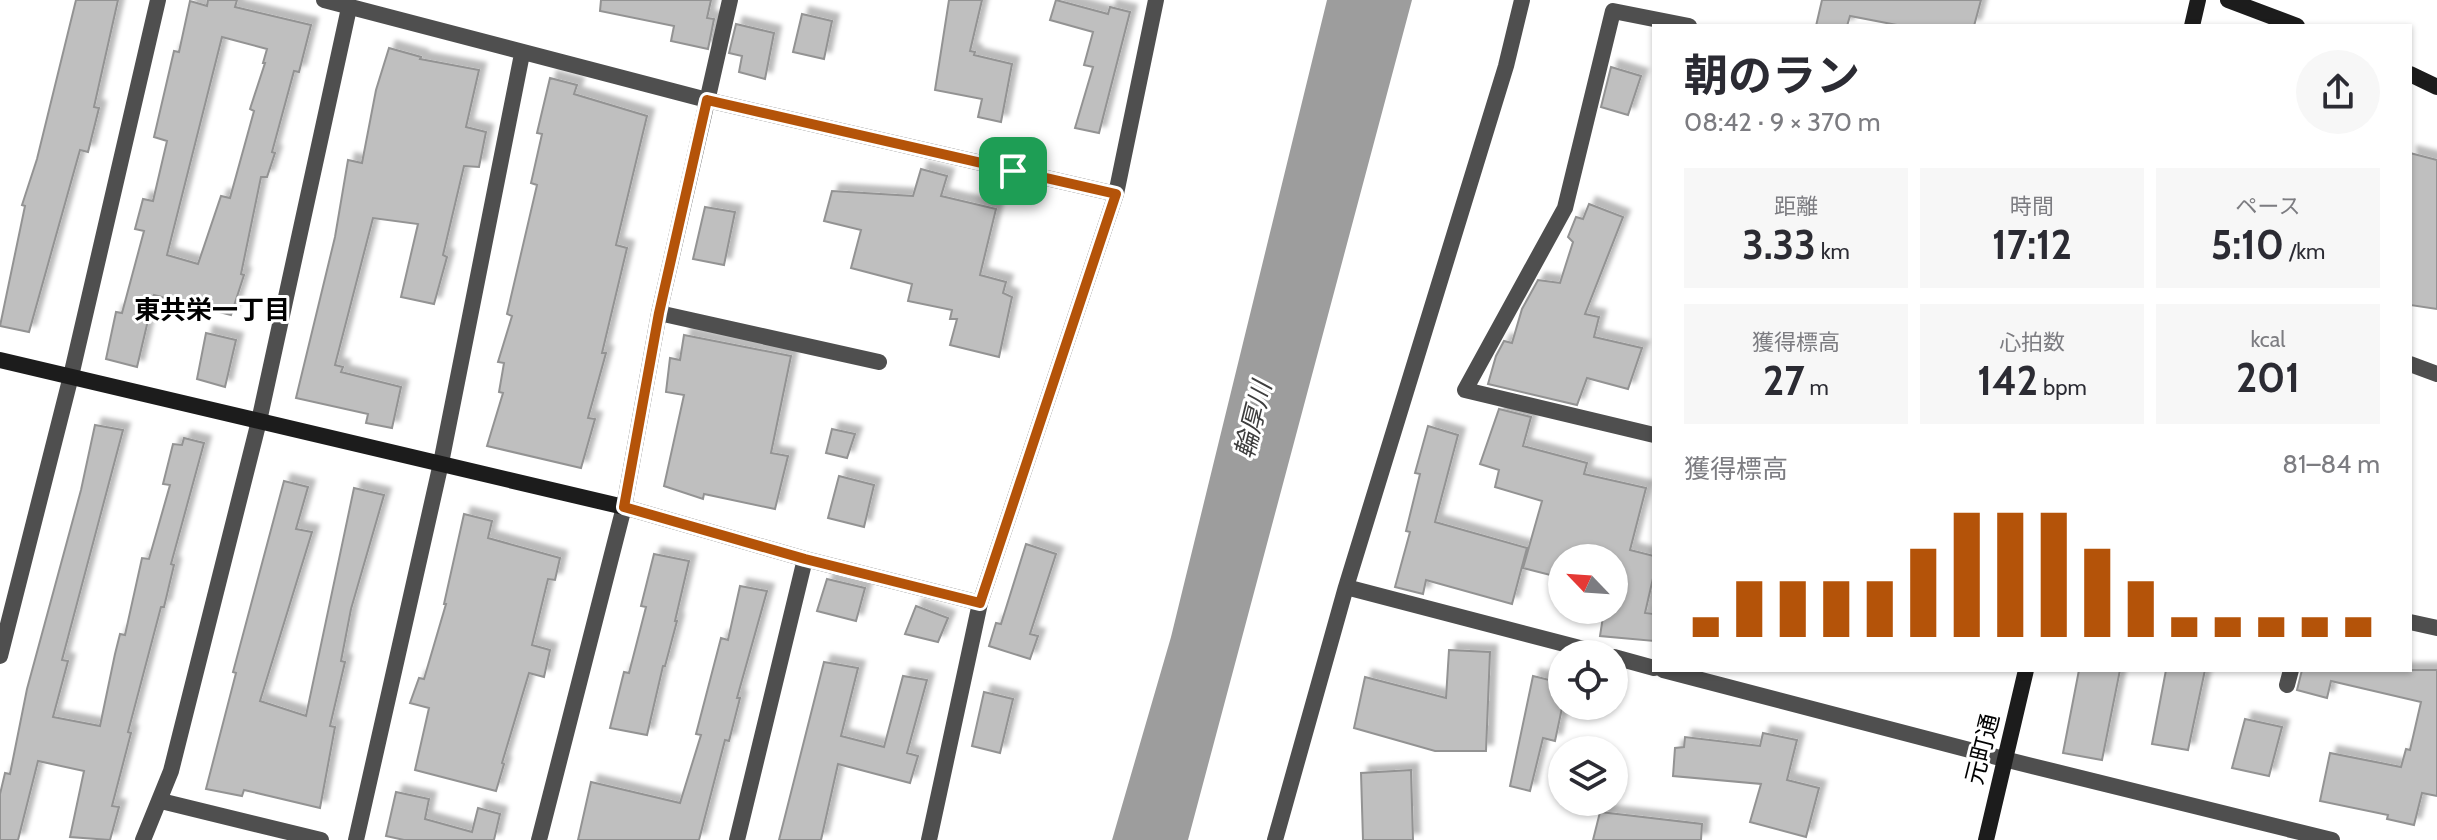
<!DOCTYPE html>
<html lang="ja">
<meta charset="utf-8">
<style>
:root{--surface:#fff;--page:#f7f7f7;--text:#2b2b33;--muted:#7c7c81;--accent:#b45309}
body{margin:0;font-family:Cabin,"Noto Sans JP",sans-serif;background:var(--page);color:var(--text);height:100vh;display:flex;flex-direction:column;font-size:30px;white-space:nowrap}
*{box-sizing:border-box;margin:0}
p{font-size:26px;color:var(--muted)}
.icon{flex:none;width:44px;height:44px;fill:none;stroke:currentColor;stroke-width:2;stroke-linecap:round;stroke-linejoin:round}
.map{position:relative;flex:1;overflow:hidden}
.drawer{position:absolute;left:1652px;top:24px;width:760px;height:648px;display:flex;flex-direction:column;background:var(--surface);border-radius:0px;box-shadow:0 2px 6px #0004}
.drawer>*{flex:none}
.needle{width:52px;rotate:295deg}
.fabs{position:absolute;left:1548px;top:544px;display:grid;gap:16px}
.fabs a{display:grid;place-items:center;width:80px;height:80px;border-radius:50%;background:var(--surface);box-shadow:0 2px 6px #0004;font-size:40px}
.pin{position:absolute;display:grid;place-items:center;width:68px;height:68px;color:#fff;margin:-34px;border-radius:16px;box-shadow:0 4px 12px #0006}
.round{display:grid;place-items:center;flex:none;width:84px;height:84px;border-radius:42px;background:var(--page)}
.head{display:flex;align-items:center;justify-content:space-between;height:136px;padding:0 32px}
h1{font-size:44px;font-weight:700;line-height:60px}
.metrics{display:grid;grid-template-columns:repeat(3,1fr);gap:12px;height:136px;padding:8px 32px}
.metrics div{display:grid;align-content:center;border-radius:0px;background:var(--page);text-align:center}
.metrics b{font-size:40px;font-weight:700}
.metrics small{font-size:22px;font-weight:400}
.metrics p{font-size:22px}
.chart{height:224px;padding:16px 32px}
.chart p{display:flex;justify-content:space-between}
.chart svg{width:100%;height:144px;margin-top:8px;stroke:var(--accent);stroke-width:6}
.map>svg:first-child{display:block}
.water{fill:#9d9d9d}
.building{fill:#bfbfbf;stroke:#939393;stroke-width:2;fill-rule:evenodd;filter:url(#shadow)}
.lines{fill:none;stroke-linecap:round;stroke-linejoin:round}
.street{stroke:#4f4f4f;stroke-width:16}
.secondary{stroke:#1c1c1c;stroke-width:16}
.route-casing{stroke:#fff;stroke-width:16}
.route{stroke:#b45309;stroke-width:10}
.labels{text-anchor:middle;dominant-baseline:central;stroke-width:6;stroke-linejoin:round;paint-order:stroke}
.street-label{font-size:24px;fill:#000;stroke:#fff}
.neighbourhood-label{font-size:26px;font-weight:bold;fill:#000;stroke:#fff}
.water-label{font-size:26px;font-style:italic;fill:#3e3e3e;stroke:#fff}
</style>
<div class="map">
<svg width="2437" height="840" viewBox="0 0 2437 840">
<defs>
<filter id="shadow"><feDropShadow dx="7" dy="-7" stdDeviation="2" flood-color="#0004"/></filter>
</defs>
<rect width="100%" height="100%" fill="#fff"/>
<path class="water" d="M1327,0H1412L1188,840H1112L1171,637Z"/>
<path class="building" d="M76,0H118L94,107L99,108L88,152L80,150L29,332L0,326L25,206L22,205L37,159Z
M208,0H237L235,7L311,25L299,72L294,71L272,152L275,153L267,177H261L241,274L244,275L231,315L154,295L137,367L106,359L116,312L122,313L144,231L135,229L143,199L153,201L167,141L154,137L174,51L179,52L190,1L207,6ZM222,37L267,49L263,63H265L250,109L254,111L230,198L221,196L198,264L167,255Z
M601,0H711L707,18L714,19L708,49L671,41L674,26L600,11Z
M949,0H982L970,51L975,52L974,55L1012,64L1001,122L978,117L982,99L935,90Z
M1056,0L1108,14L1110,7L1130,12L1099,133L1075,128L1093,67L1084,65L1093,32L1050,20Z
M1822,0H1981L1974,26H1902L1850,16L1847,26H1816Z
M802,14L832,21L824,59L793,52Z
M736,24L774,33L765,79L739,72L742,56L729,53Z
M389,48L421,57L420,59L479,70L466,127L486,132L479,167L464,166L443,255L447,257L434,304L401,297L418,224L373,218L335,365L343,367L341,372L401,387L392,428L366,423L368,414L296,398L335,237L348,160L362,163L376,90Z
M1611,67L1641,76L1628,115L1601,107Z
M550,78L577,85L574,94L647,116L616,245L627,248L602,353H606L588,418L595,419L581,468L487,446L503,393L499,392L504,363L498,362L512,316L507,314L537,185L531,183L542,134L537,133Z
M2410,153L2437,160V309L2410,305Z
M921,169L947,176L941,196L996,209L980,275L1006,282L1003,293L1012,297L999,357L950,345L957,319H950L952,310L908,301L912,284L851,268L861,230L824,221L832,191L913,196Z
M1589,204L1623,217L1585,314L1599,317L1594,337L1642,348L1628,389L1587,378L1577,405L1488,384L1496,356L1504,341L1512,343L1522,309L1538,280L1560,283L1573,242L1568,237L1576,217L1583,219Z
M705,207L735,212L724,265L693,259Z
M206,333L236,340L225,387L197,379Z
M684,335L791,356L771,453L788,456L775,509L704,494L703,499L664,486L684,395L666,392L670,358L680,360Z
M1499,409L1531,417L1523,446L1587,463L1584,474L1646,488L1630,550L1654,556V574L1645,613L1654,614V641L1600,636L1604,610H1614V558H1562V578L1523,568L1542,501L1495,487L1499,470L1480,464Z
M95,425L123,430L62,660L68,661L53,717L100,726L115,654L120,634L125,635L142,558L149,559L170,485L163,484L173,444L182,445L184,438L204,443L171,564L174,565L164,607H161L128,732L131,733L112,806L119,807L110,840L70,837L84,771L38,761L18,840H0V794L5,773L10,774L27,689L81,490Z
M1428,426L1458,435L1435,522L1527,548L1512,604L1426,580L1423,594L1395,587L1410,532L1406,531L1420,474L1415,473Z
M832,429L855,434L847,458L826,453Z
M839,476L874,485L864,527L828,518Z
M284,481L308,487L296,529L312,532L260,701L306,716L354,488L384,495L351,609L341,661L345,662L330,726L335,727L320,808L244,790L242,796L206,789L236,673L233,672Z
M464,514L492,521L488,538L560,558L555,580L548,579L532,645L550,650L544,677L529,673L502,763L504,764L496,791L415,770L429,708L410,703L419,678L424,679L446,604H444Z
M1026,544L1056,554L1030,634L1038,636L1030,659L989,646L996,623L1001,624Z
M654,554L689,561L675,621H677L665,666H663L647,735L610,728L624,672L629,673L646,607L641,606Z
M827,579L865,588L856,621L817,611Z
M740,586L767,591L737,698H740L729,741L725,740L699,840H578L591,782L680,803L701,735L696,734L721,638L728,640Z
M916,606L948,618L938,642L905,634Z
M1449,650L1490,652L1486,751H1435L1354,728L1365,677L1446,698Z
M824,662L858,668L841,736L884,747L903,676L927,680L907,753L918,756L910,783L838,764L821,840H779Z
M2079,670H2120L2102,760L2063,753Z
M2166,670H2205L2188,750L2152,744Z
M2302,670H2437V796L2422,793L2414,825L2387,819L2388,815L2320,801L2330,753L2401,767L2406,749L2410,750L2421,702L2331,681L2327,698L2297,690Z
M1533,676L1562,683V708L1555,741L1543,738L1530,791L1510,786Z
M984,692L1013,699L1000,753L972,746Z
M2245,719L2282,727L2269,776L2232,768Z
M1763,733L1797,740L1787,780L1819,788L1806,837L1750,822L1761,784L1673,776L1675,748L1684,747L1685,737L1760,746Z
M1411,770L1413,840H1363L1361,773Z
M396,792L429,799L425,819L472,832L478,808L500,814L494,840H404L386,836Z
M1600,812L1702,824L1701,840H1593Z"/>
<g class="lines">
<path class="street" d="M324,0L707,100L1116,194
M659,313L879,362
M2410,364L2437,374
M1654,435L1465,390L1565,208L1613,11L1689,26
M624,507L805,559L980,603
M1346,587L1603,654
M2410,622L2437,628
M0,656L71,376L158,0
M1614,657L1654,668
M1663,670L2004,759L2332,840
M2287,685L2291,670
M161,801L321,840
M143,840L171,771L259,421L349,8
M356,840L441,463L522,54
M539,840L624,507L659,313L730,0
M737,840L805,559
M929,840L980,603L1116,194L1156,0
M1275,840L1346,587L1506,66L1522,0"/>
<path class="secondary" d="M2228,0L2297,26
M2192,26L2198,0
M2410,74L2437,87
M0,360L624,507
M1986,840L2026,670"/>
</g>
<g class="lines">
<g class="route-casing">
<path id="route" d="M707,100L1116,194L980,603L805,559L624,507L659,313Z"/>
</g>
<use href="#route" class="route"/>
</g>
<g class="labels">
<g class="street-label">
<text transform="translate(1982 749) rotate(-76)">元町通</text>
</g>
<g class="neighbourhood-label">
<text x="212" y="310">東共栄一丁目</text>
</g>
<g class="water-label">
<text transform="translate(1253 420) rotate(-76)">輪厚川</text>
</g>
</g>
</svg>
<div class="fabs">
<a><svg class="needle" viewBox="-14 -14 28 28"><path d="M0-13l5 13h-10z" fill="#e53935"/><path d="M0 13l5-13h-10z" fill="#7c7c81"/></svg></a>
<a><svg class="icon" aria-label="locate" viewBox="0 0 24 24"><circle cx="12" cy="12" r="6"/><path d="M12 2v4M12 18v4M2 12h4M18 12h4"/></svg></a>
<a><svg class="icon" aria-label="layers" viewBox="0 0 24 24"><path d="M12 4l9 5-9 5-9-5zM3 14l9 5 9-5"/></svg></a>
</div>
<div class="pin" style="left:1013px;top:171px;background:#1e9e55"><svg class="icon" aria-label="arrive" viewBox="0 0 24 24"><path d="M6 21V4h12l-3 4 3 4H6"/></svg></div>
<section class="drawer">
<div class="head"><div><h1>朝のラン</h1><p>08:42 · 9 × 370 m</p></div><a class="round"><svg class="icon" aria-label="share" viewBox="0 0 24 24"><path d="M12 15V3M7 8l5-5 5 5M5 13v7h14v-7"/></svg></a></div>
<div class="metrics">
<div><p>距離</p><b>3.33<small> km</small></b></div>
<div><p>時間</p><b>17:12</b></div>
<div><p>ペース</p><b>5:10<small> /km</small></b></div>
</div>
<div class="metrics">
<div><p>獲得標高</p><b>27<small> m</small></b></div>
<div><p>心拍数</p><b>142<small> bpm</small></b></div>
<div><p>kcal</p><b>201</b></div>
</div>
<div class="chart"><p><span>獲得標高</span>81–84 m</p>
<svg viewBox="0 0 160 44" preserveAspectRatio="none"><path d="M5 44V38M15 44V27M25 44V27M35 44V27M45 44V27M55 44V17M65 44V6M75 44V6M85 44V6M95 44V17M105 44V27M115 44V38M125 44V38M135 44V38M145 44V38M155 44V38"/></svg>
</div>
</section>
</div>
